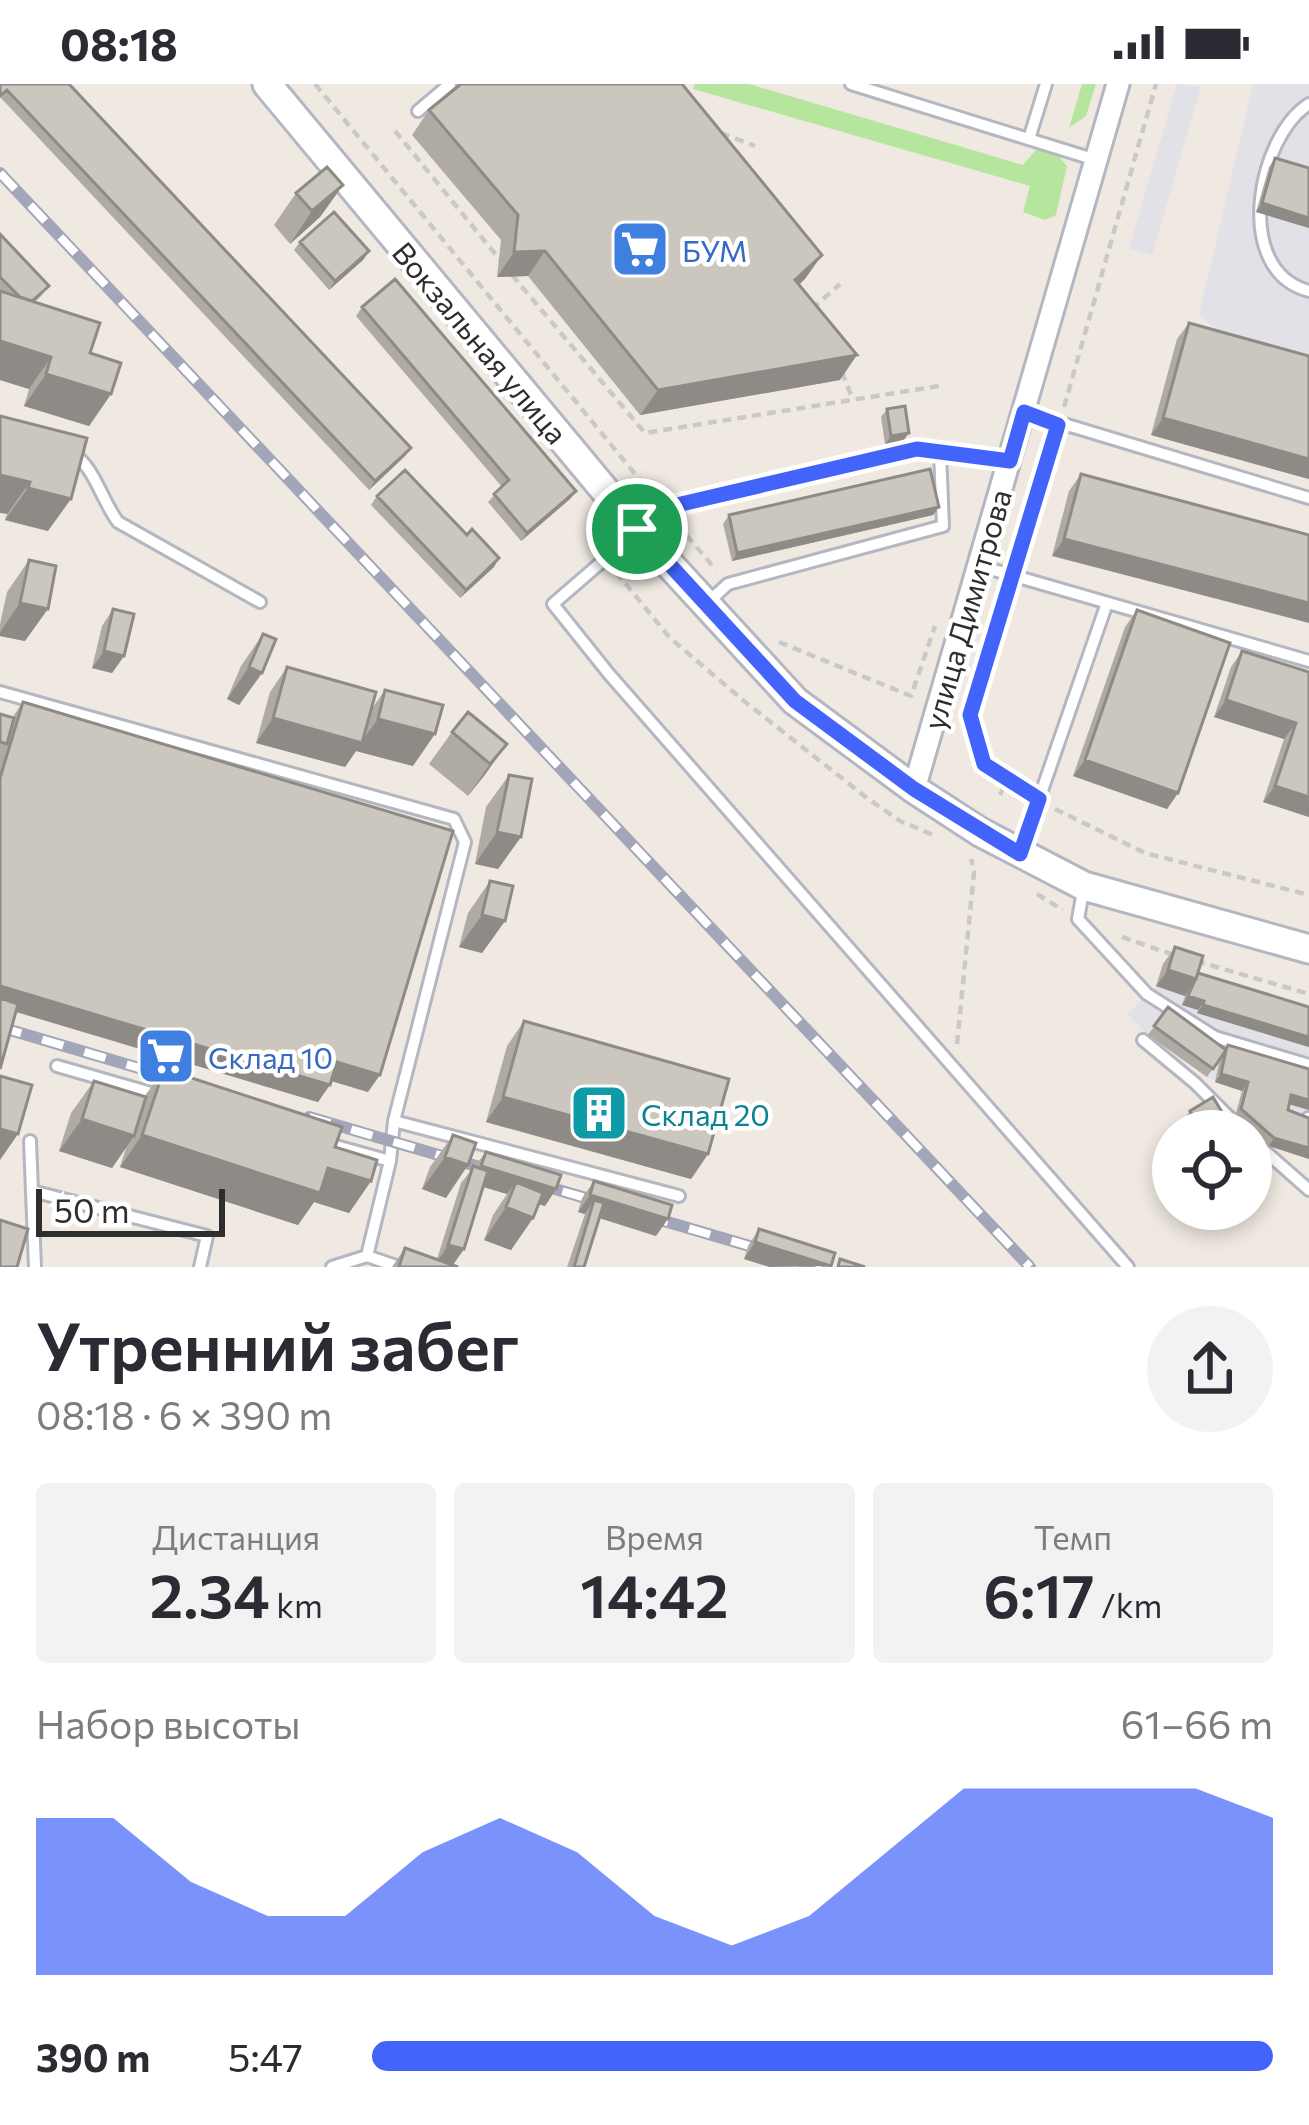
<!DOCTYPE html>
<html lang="ru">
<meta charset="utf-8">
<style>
:root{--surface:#fff;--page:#f2f2f3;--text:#2b2b33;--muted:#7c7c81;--accent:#4264fb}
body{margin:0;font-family:Commissioner,sans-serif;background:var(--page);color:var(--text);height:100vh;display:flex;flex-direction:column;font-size:45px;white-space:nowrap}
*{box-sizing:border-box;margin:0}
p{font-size:39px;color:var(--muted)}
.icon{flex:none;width:66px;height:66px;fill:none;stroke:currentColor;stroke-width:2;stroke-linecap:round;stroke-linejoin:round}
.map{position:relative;height:1183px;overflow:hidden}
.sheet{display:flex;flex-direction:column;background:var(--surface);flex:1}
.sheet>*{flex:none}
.controls{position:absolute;left:1152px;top:1026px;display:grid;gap:24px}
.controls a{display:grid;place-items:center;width:120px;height:120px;border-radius:50%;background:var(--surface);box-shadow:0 6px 18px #0003;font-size:60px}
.scale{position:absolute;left:36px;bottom:30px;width:189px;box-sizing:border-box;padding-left:12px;border:6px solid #2e2e2e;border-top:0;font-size:33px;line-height:42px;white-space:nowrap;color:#2e2e2e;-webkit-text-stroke:9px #fff;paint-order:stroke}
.pin{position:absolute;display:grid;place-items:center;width:102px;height:102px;color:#fff;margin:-51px;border:6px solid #fff;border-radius:50%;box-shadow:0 3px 12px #0007}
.round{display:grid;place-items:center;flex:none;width:126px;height:126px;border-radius:63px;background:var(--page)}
.summary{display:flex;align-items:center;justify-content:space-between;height:204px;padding:0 36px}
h1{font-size:66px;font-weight:600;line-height:90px}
.stats{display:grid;grid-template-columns:repeat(3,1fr);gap:18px;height:204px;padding:12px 36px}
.stats div{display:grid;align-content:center;border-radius:12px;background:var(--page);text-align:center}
.stats b{font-size:60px;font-weight:600}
.stats small{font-size:33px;font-weight:400}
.stats p{font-size:33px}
.chart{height:336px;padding:24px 36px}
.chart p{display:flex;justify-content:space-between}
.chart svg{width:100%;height:216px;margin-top:12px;fill:var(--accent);opacity:.7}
ul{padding:0 36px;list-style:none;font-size:39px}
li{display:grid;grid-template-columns:192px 144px 1fr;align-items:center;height:90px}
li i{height:30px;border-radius:15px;background:var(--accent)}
.status{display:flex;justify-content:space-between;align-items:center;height:84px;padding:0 60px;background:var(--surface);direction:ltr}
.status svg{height:33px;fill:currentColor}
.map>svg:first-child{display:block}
.industrial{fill:#e3e1e8}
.green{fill:#b6e59e}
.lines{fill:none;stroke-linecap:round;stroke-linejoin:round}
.service-casing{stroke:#b4b7c1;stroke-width:16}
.minor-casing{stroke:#b4b7c1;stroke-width:27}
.tertiary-casing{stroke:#b4b7c1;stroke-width:33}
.path{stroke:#c9c9c9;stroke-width:4.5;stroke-dasharray:9 6;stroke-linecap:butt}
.service{stroke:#fff;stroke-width:10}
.minor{stroke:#fff;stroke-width:21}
.tertiary{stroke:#fff;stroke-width:27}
.rail-casing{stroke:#a3a6b8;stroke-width:12}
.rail{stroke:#fff;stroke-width:8;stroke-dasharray:22;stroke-linecap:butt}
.wall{fill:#afaba4}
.shaded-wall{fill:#8e8b86}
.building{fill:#cbc7bf;stroke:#8e8b86;stroke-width:3}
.route-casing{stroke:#fff;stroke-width:24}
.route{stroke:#4264fb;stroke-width:15}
.labels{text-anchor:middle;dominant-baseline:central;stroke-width:9;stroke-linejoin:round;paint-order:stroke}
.shop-label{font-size:30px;fill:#366cbe;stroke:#fff;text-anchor:start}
.street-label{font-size:30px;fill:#2e2e2e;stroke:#fff}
.culture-label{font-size:30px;fill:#0d838f;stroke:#fff;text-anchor:start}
</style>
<div class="status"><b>08:18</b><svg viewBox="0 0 49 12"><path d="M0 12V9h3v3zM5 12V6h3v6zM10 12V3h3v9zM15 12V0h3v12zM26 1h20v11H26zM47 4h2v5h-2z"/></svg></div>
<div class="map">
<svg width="1309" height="1183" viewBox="0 0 1309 1183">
<rect width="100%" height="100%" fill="#efe9e1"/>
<path class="industrial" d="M1177,0L1201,3L1152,171L1129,164Z
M1253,0H1309V284L1238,265L1199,231Z
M1163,879L1309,933V1075L1269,1062L1235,1033L1242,1007L1207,993L1148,951L1127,930L1156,902Z"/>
<path class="green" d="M695,0H749L1023,81L1036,66L1056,69L1067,82L1056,131L1045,136L1023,128L1030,102L693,5Z
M1082,0H1096L1086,32L1069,44Z"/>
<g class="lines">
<g class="service-casing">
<path id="service" d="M851,0L1096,76
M1309,20C1257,53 1232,187 1309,207
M418,27L450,0
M1029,55L1046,0
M1024,328L1309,414
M72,369C94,382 102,417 118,438L260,518
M1010,377L917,365L664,424L553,520L609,590L1128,1183
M980,482L1309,577
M706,520L728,500L943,442L940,368
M0,608L454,735L465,758L394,1037L390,1077
M1021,767L1107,519
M1084,802L1078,835L1147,910L1215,953L1309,981
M1143,956L1195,999L1243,1047
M57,982L158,1011
M1308,1034H1309
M394,1037L679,1112
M1251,1055L1309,1106
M30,1057L35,1183
M325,1059L390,1077L367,1172L332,1183
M32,1107L207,1152L200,1183
M367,1172L399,1183"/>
</g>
<g class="minor-casing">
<path id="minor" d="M914,705L1118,0"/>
</g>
<g class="tertiary-casing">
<path id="tertiary" d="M267,0L637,445L795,617L914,705L980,748L1084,802L1309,865"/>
</g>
<path class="path" d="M315,0L654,413
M395,47L501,177
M721,49L755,62
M512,191L645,349L939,302
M812,225L840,200
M842,288L853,316
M1064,323L1156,0
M677,440L716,486
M1018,473L1053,357
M616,488L670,554L744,617L867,714L900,737L933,751
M779,558L911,612L935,542
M961,628L970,631L984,680L1024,706
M970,631L1008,506
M1000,711L1007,696
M1055,725L1145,769L1309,811
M1037,810L1063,826
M1122,853L1174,871
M1196,877L1309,910
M957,960L974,788L971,775"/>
<use href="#service" class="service"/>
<use href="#minor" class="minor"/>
<use href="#tertiary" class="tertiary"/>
<g class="rail-casing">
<path id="rail" d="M0,89L1030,1183
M0,943L193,1000
M309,1033L821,1183"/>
</g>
<use href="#rail" class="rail"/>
</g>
<path class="wall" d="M0,0L411,364L405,372L369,406L1,14Z
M429,26L822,171L799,201L840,296L640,331L528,192L497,193L501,156L412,51Z
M1275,74L1309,84V144L1256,128L1269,83Z
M343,101L320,133L290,160L274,141L296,109Z
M0,150L43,210L35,218L90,269L111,310L89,342L24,322L29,305L0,296Z
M300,158L369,167L363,176L329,206L294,166Z
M362,223L576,407L570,415L521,457L488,418L502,403L356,232Z
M1189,239L1309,272V395L1151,351L1177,255Z
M887,325L909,349L903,357L885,360L881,333Z
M0,332L48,447L5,436L7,430Z
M1081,390L1309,451L1052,472L1069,407Z
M377,412L467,451L494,483L460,514L371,421Z
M939,423L933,431L732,477L723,440L729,431Z
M29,476L25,557L0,552V540L7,508Z
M113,525L124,572L112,589L92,584L102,542Z
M1137,526L1178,709L1167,725L1073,692L1125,543Z
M263,550L262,589L239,621L227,615L241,582Z
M1242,567L1309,588V733L1263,718L1284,655L1214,633L1231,583Z
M287,583L371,626L385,606L413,682L356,667L345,683L256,659L270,608Z
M23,618L368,1008L331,997L318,1018L16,928L0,985V630L12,634Z
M452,648L507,660L468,712L429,680Z
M509,691L521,753L498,785L475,780L486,723Z
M490,797L505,837L482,869L459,863L468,829Z
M1175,863L1198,889L1309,923V963L1197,929L1198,926L1182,921L1185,912L1156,902L1163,880Z
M1168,923L1225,965L1228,961L1309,1026L1289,1020L1288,1026L1309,1034V1075L1269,1062L1235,1033L1242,1007L1215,998L1220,974L1207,993L1148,951Z
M524,937L708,1070L691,1095L486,1038L507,962Z
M164,985L335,1063L371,1097L349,1129L314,1118L298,1141L120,1083L126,1064L112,1084L59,1067L71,1029L94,997L144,1013Z
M1190,1027L1233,1047H1180L1178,1044Z
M453,1051L446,1114L422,1105L430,1083Z
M486,1068L556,1105L545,1122L539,1120L533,1134L511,1166L484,1156L493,1131L507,1110L483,1103L464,1165L453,1181L458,1183H392L405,1164L437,1175L461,1099Z
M594,1097L656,1152L599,1134L584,1183H567L585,1130L578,1128L582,1114Z
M759,1145L770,1183L744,1175L748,1162Z"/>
<path class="shaded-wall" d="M343,101L320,133L290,160L312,127Z
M1262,119L1309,134V144L1256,128Z
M369,167L363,176L329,206L335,197Z
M545,167L528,192L497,193L514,168Z
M822,171L805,195L778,221L795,196Z
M0,257L51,273L29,305L0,296Z
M857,271L840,296L640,331L658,306Z
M46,290L111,310L89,342L24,322Z
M1163,334L1309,375V395L1151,351Z
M909,349L903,357L885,360L891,352Z
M411,364L405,372L369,406L375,397Z
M0,391L30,398L7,430L0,429Z
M28,404L71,415L48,447L5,436Z
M576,407L570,415L521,457L527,449Z
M939,423L933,431L732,477L737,469Z
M1064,455L1309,519V539L1052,472Z
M499,474L494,483L460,514L466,506Z
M20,519L48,525L25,557L0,552V548Z
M104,567L124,572L112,589L92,584Z
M249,583L262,589L239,621L227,615Z
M1226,616L1296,639L1284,655L1214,633Z
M273,634L361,658L378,635L435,650L413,682L356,667L345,683L256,659Z
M507,660L484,692L468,712L490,680Z
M1085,676L1178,709L1167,725L1073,692Z
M1275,702L1309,713V733L1263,718Z
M497,748L521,753L498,785L475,780Z
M482,831L505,837L482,869L459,863Z
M1168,886L1196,895L1185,912L1156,902Z
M0,902L330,1001L318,1018L0,923Z
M1188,912L1204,917L1198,926L1182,921Z
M1203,921L1309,953V963L1197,929Z
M337,978L380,991L368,1008L325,995Z
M1221,990L1248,998L1242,1007L1215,998Z
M1291,1011L1309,1016V1026L1285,1019Z
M503,1013L708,1070L691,1095L486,1038Z
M82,1035L134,1052L112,1084L59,1067Z
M0,1045L18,1050L0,1076Z
M142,1051L328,1084L371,1097L349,1129L314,1118L298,1141L120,1083Z
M1274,1054L1309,1064V1075L1269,1062Z
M445,1073L468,1081L446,1114L422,1105Z
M481,1082L556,1105L545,1122L511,1111L516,1098L507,1110L470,1099Z
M590,1111L668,1135L656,1152L590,1131L594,1116L585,1130L578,1128Z
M506,1123L533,1134L511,1166L484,1156Z
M755,1158L831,1182L770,1183L744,1175Z
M448,1161L464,1165L452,1182L437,1178Z"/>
<path class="building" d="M0,0H69L411,364L375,397L7,6L0,12Z
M461,0H682L822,171L795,196L857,271L658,306L545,167L514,168L518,131L429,26Z
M1275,74L1309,84V134L1262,119Z
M327,83L343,101L312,127L296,109Z
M334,128L369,167L335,197L300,158Z
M0,150L49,202L32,217L20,213L0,193Z
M395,195L576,407L527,449L494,410L509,396L362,223Z
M0,207L100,239L90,269L121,279L111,310L46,290L51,273L0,257Z
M1189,239L1309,272V375L1163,334Z
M905,322L909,349L891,352L887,325Z
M0,332L87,354L71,415L28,404L30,398L0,391Z
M930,385L939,423L737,469L729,431Z
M405,386L467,451L472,445L499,474L466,506L377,412Z
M1081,390L1309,451V519L1064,455Z
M29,476L56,482L48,525L20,519Z
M113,525L134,530L124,572L104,567Z
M1137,526L1230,559L1178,709L1085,676Z
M263,550L276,555L262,589L249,583Z
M1242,567L1309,588V713L1275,702L1296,639L1226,616Z
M287,583L376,608L362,659L273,634Z
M385,606L443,621L435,650L378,635Z
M23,618L453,747L380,991L337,978L330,1001L0,902V694Z
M468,628L507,660L490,680L452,648Z
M0,630L14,634L7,660L0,658Z
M509,691L532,695L521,753L497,748Z
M490,797L513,802L505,837L482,831Z
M1175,863L1203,872L1196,895L1168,886Z
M1198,889L1309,923V953L1203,921L1204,917L1188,912Z
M0,914L18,920L0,985Z
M1168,923L1226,966L1228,961L1309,985V1016L1291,1011L1288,1026L1309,1034V1064L1274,1054L1241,1025L1248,998L1221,990L1226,966L1213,985L1154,942Z
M524,937L729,995L708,1070L503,1013Z
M164,985L342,1043L335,1063L377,1076L371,1097L328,1084L320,1109L142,1051Z
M0,992L32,1001L18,1050L0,1045Z
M94,997L146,1013L134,1052L82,1035Z
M1213,1013L1233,1047H1202L1190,1027Z
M453,1051L476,1059L468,1081L445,1073Z
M486,1068L561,1091L556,1105L481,1082Z
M473,1082L488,1087L464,1165L448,1161Z
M594,1097L672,1121L668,1135L590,1111Z
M516,1098L543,1109L533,1134L506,1123Z
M594,1116L604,1119L584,1183H574Z
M0,1136L28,1145L17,1183H0Z
M759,1145L835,1169L831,1182L755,1158Z
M405,1164L458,1183H399Z
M840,1175L865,1183H838Z"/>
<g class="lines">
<g class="route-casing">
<path id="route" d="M1024,328L1058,341L970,631L984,680L1039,715L1020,770L914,705L795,617L637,445L664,424L917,365L1010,377Z"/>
</g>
<use href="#route" class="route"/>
</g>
<defs>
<g id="supermarket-square" transform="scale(3)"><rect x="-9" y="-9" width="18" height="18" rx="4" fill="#3f7fe0" stroke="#fff"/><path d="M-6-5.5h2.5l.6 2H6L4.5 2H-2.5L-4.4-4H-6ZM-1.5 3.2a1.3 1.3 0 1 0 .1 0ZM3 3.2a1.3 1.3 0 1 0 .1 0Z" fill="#fff"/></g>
<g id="building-square" transform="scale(3)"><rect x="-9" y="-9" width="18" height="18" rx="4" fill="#0f9aa8" stroke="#fff"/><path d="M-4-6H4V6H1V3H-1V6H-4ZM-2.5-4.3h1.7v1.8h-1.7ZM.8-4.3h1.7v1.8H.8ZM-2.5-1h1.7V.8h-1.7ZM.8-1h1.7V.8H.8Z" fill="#fff"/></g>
</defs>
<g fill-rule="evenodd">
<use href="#supermarket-square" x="640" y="165"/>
<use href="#supermarket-square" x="166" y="972"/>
<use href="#building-square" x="599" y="1029"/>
</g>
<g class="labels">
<g class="shop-label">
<text x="682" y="165">БУМ</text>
<text x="208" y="972">Склад 10</text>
</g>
<g class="street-label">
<text transform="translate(481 258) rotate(50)">Вокзальная улица</text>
<text transform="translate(966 525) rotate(-74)">улица Димитрова</text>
</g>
<g class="culture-label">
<text x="641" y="1029">Склад 20</text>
</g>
</g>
</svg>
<div class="controls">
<a><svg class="icon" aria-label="locate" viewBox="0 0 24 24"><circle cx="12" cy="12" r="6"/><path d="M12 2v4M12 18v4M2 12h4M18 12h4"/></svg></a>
</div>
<div class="scale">50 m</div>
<div class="pin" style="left:637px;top:445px;background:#1e9e55"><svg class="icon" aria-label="arrive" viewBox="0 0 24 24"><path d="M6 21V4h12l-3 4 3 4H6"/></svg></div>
</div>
<section class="sheet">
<div class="summary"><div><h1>Утренний забег</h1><p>08:18 · 6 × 390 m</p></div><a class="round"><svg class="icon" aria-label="share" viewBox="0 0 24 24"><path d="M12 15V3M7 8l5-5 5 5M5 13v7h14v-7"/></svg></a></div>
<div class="stats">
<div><p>Дистанция</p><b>2.34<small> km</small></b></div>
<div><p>Время</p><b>14:42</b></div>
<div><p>Темп</p><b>6:17<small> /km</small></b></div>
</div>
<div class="chart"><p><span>Набор высоты</span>61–66 m</p>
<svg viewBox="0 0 160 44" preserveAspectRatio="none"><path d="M0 44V12L10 12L20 25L30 32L40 32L50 19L60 12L70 19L80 32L90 38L100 32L110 19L120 6L130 6L140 6L150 6L160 12V44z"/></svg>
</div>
<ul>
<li><b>390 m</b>5:47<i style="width:100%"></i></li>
</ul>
</section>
